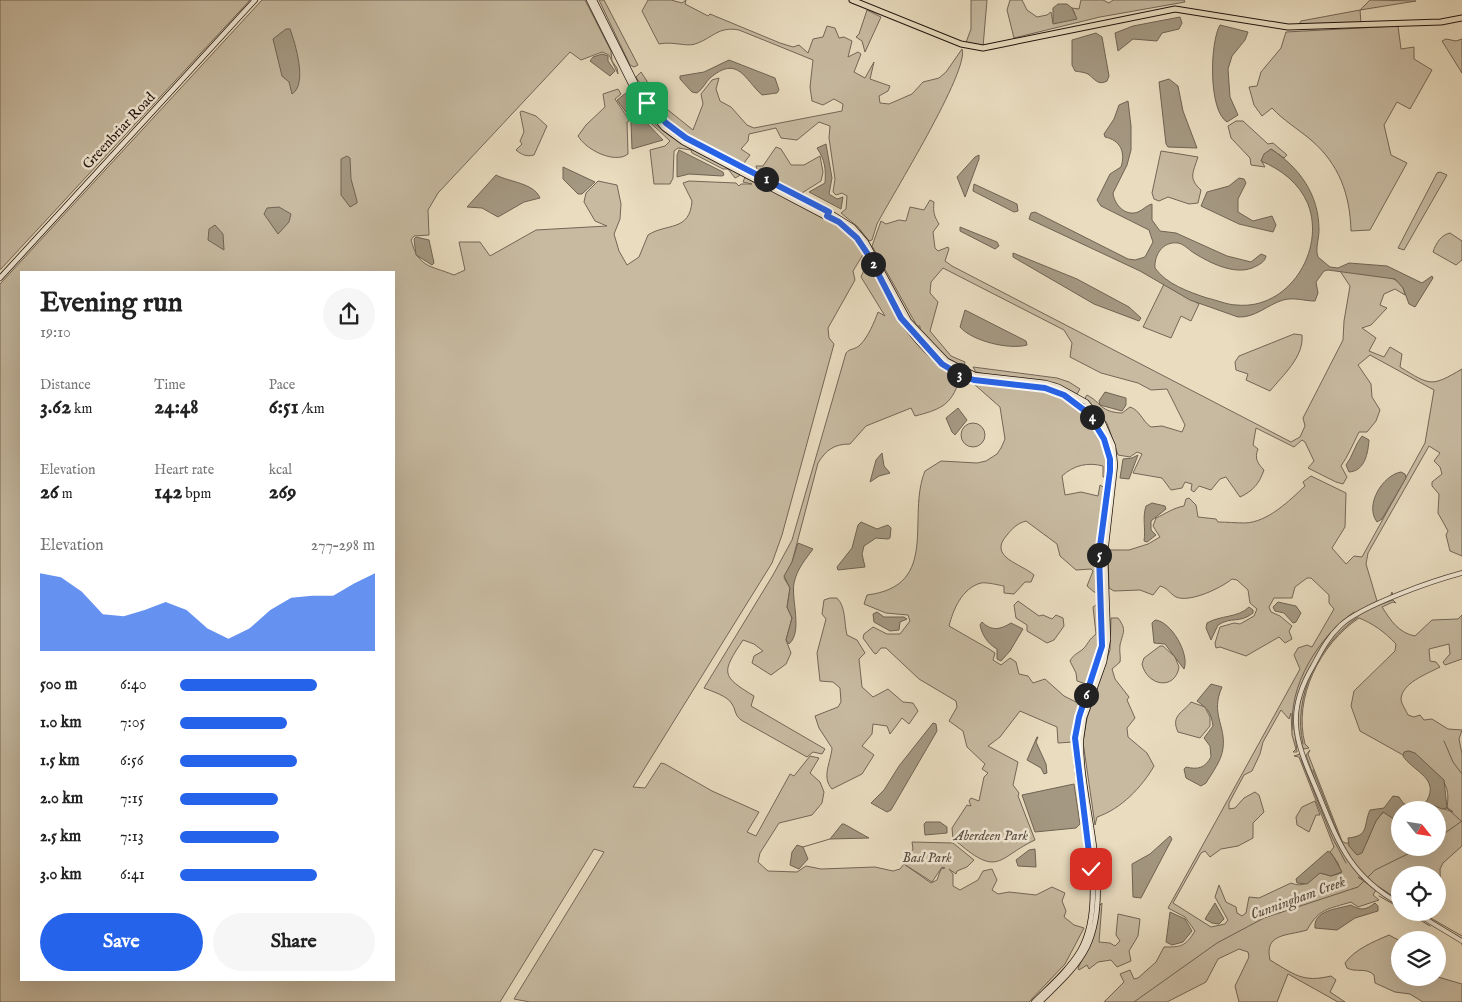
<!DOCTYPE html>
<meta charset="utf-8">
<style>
:root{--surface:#fff;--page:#f6f6f6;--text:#222;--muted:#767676;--accent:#2563eb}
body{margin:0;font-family:"IM FELL English",serif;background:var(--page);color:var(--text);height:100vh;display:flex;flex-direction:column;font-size:19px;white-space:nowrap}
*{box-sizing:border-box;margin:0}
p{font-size:16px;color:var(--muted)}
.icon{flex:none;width:28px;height:28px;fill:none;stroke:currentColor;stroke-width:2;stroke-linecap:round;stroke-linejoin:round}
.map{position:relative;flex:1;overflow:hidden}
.panel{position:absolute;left:20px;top:271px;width:375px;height:710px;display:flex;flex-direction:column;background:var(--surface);border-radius:0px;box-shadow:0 5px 20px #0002}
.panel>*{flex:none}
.needle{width:32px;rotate:120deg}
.buttons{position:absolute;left:1391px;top:801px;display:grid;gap:10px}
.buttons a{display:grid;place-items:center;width:55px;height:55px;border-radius:50%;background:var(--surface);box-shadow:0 5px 20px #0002;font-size:25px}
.pin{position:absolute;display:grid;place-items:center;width:42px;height:42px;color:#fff;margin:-21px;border-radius:10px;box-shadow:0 2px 8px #0006}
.km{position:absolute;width:25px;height:25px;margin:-12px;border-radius:50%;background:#222;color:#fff;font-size:14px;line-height:25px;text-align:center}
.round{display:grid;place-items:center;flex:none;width:52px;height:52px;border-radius:26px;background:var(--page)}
.headline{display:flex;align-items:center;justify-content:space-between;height:85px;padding:0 20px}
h1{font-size:28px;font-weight:800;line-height:38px}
.stats{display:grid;grid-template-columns:repeat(3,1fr);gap:8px;height:85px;padding:5px 20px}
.stats div{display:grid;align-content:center}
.stats b{font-size:21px;font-weight:800}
.stats small{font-size:14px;font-weight:400}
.stats p{font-size:14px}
.chart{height:140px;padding:10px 20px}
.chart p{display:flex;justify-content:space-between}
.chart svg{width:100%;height:90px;margin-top:5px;fill:var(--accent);opacity:.7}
.primary-button{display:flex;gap:10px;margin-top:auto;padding:10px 20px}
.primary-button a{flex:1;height:58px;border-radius:30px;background:var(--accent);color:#fff;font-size:20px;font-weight:800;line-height:58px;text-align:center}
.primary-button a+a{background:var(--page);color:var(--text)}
ul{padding:0 20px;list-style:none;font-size:16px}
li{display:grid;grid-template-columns:80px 60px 1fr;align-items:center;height:38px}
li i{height:12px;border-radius:6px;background:var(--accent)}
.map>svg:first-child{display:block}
.green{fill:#c7baa1;stroke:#736657;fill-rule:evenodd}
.water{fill:#a49882;stroke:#6f6353}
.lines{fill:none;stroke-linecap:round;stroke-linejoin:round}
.stream{stroke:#6f6353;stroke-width:1}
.tertiary-casing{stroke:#52453a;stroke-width:5.5}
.secondary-casing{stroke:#1f130d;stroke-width:6}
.primary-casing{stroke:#1f130d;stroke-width:7}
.tertiary{stroke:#f1e8d5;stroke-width:4}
.secondary{stroke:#f1e8d5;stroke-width:4.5}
.primary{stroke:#e9dcbf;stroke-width:5}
.route-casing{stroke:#fff;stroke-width:10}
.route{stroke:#2563eb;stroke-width:6}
.labels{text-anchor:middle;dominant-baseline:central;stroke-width:5;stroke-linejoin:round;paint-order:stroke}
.street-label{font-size:14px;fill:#1f130d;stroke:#f1e8d5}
.park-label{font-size:14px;font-style:italic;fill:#5a4d41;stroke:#f1e8d5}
.water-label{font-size:15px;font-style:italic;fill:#5b4f42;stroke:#f1e8d5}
</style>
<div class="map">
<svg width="1462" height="1002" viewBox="0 0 1462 1002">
<rect width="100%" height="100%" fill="#e9dcbf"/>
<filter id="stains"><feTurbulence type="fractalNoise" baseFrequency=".004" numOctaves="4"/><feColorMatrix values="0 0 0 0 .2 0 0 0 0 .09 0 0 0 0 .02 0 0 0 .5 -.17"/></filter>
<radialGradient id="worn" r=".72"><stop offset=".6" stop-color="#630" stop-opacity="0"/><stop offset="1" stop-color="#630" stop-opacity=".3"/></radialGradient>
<path class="green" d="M0,0H250L0,270Z
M262,0H585L611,51L612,61L617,68L618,74L609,55L602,52L581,60L570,52L438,193L428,210L429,235L414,236L411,240C419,268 429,265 454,275L465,270L459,242H480L490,256L536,230L607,226L595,221L584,202L586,193L598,181L617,185L621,204L620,219L614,234L619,251L627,265L639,257L648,235C666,223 690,232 692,201L683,183L689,181L736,183L739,186L741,184H752L743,182L745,177H748L844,227L864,253L853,271L855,280L828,328L829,338L834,344L782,535L772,563L633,787L645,788L661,763L665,764L712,791L759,812L747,832L756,836L790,774L794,776L810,756L819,758L810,773L820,782L824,792L822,803L812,815L779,823L760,853L758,862L768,871L797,872L806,866L821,869L875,867L893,871L900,869L904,864L931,883L937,880L941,869L945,868L942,867L932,882L904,864L913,849L912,842L953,843L974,860L967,867L957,871L956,874L949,869L953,874V886L960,890L978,880L983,871L992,869L997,880L992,890L998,894L1009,892L1036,895L1052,887L1065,893L1062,901L1066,911L1064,917L1074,925L1084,928L1065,964L1029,1002H530L514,999L604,852L594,849L500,1002H0V284ZM21,272H394V980H21Z
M599,0H604L638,65L634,67L630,65Z
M648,0H671L682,3L686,0L685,4L708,16L710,14L780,43L793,47L799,45L808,53L813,39L823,37L827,26L835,28L839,38L844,37L852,41L848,57L858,52L861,54L854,72L865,78L874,62L870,79L890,86L888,91L879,96L880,103L889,104L912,94L923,82L939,78L946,72L962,49C970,70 891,197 877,224L872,240L869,241L858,227L841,213L846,209L847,196L842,193L836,195L833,192L835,179L829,138L830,126L819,122L797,140L781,138L776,128L749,134L748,141L741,149L750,155L744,163C719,151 689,140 668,122C655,109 646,93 636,77L641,72L663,106L693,130L703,104L701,94L712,80L719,78L716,89L720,101L731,107L747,125L754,128L842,111L843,104L834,99L823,105L812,101L810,87L813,60L739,30C718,26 713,38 695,44C686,47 673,41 659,44L642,11Z
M971,0H987L983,47L965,45L971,29Z
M1010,0H1022L1027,10L1037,17L1047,15L1051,12L1053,23L1075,14L1072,8L1079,9L1081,0H1103L1109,3L1113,0H1184L1185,2L1100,17L1014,38L1007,10Z
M1370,0L1416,1L1360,10L1361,23L1298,26L1301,21L1360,10Z
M867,10L881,17L865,52L862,41L856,37L859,34Z
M1398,26L1401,49L1414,47V59L1432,70L1410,109L1397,102L1384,125L1391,155L1407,163L1370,230L1351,231C1350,194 1339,164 1311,140C1298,129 1283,120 1272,108L1262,116L1254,105L1249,87L1257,86L1261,72L1281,48L1286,32Z
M1446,39L1456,41L1462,39V73L1442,41Z
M618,89L621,94L615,99L627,117L641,109C666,141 705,155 740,174L739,176L735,178L728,169H723L692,153L691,150L678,148L674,151L673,178L670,184H654L650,150L665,146L670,141L640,113L627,122L628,154C626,155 624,157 621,157C607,160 585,148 578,136L586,125L605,107L603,94Z
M522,111L536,116L547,126L534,155C527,157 522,155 516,150L522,144L520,141L524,132L520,112Z
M1236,121H1243L1268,144L1273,143L1287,155L1284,158L1271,149L1261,160L1265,167L1251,165L1250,158L1231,138L1228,126Z
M776,147L781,149L791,165H804L820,156L823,172L821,181L802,193L757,170L756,166H763Z
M1161,151L1198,157C1193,173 1188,178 1201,190L1198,203L1189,204L1168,197L1159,201L1154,199L1152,193Z
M1440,172L1447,175L1404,250L1398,248L1437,173Z
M930,200L934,202C933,212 934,216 939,224L933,232L935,248L938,251L948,247L949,249L945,261L952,266L1291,442L1300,437L1305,426L1303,418L1343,340L1344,321L1350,286L1340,271C1359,273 1402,269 1405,295L1395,289L1384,294L1380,305L1387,308L1371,325L1362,328L1376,338L1369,351L1384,357L1390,347L1402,354L1400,367C1431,386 1431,387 1462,369V556L1450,551L1446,535L1448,531L1438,513L1439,494L1432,486V482L1442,474L1440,467L1434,461L1440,453L1429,446L1368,553L1366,564L1377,601L1366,607L1390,597L1392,592L1393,596L1365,608L1336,629L1301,687L1295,733L1297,752H1293L1296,749L1292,735L1291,713L1289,719L1281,710L1263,742L1260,754L1252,771L1244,775L1229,803V809L1235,808L1244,798L1255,792L1259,795L1264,812L1253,823V838L1238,846L1221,849L1210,857L1205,851L1201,853L1173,903L1211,927L1225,924L1228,920L1215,897L1219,885L1226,902L1236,907L1237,913L1242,916L1246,913L1249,897L1259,898L1291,883C1304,888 1308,882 1320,873L1331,876L1341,873L1338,863L1330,852L1334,847L1299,757L1294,756L1300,754L1339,846L1364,880L1358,877L1376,890L1373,895L1379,900L1358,907L1351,902C1329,909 1319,908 1307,930C1287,936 1264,933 1270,960C1294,974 1302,983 1331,976L1336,980L1330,992L1345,1002H1338L1288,974L1277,1002H1239L1235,986L1249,957L1248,952L1239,949L1218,959L1206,982L1167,1002H1104L1124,982L1120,974L1130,970L1134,979L1138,978L1156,962L1164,947C1181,947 1185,947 1195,931L1185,917L1168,908L1300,669L1294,655L1298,648L1307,645L1312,647L1334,609L1329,603V595L1311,578H1307L1295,587L1292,598H1274L1269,607L1271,612L1280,616L1292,626L1289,631L1292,639L1285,643L1279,637L1246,656L1220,647L1216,648L1215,643L1220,627L1234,623L1240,624L1254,616L1257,609L1250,603L1248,590L1237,580L1232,579C1221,588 1190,603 1176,597C1169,593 1168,588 1160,586L1153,595L1140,590L1114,591L1109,588L1108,550H1129L1148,544L1160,537L1153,526L1156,518C1165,514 1173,508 1184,506L1186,499L1189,498L1196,505L1198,517L1216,519L1218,522C1226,522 1237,523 1245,523C1268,522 1289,501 1305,486L1303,482L1311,476L1346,493L1345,527L1332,548L1346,564L1354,556L1362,557L1425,443L1434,390L1370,355L1358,365L1371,384L1372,397L1380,410L1376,421L1367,432H1359C1353,444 1348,456 1341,466L1347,477L1343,484L1336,482L1308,468L1314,461L1305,442L1302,440L1294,447L1256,428L1253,445L1258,449C1254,458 1258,464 1264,470C1259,484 1253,491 1240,497L1226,477L1220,479L1211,490L1199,486L1194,492L1191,490L1192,484L1185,482L1182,488L1171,490L1162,478L1133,473L1142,454L1137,452L1130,457L1118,455L1107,423L1085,398L1087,395C1102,403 1100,412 1122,413L1130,407C1140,410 1142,421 1151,427L1162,426L1182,432L1185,425L1167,389L1151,390L1138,383L1101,373L1070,357L1072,343L1064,330L943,268L931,282L930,293L938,302L930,331L951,356L965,362L964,367L947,358L920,330V326H917L872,246L881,221L886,224L899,220L906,221L910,207L924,210Z
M1450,233L1462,241V260L1456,265L1433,252C1436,243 1441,235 1450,233Z
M868,260L904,327L934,361L959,380C952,406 938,410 915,416L911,408L866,426L850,444C834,444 826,450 818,463L792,562L784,578L790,588L787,607L792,618L786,640L791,653L786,664L771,675L752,663L754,656L763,651L754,644L743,640C721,673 721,676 754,696L751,706L825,749L822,754L813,752L807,757L741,720C734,714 736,710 732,704C728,696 711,691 704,688L773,575L792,540L846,353C850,348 855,350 860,345C868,337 874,323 878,312L885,316L861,277Z
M1164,284L1199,304L1191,321L1181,316L1171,338L1143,327Z
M1294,334L1302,335C1304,357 1283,375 1270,391L1246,380L1248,374L1236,370L1235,362L1239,356Z
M973,367L1057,378L1069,382L1080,389L1077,394L1055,383L985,374L976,372Z
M974,384C998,383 1041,388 1063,397C1093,410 1111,446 1106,477H1103V466C1088,462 1074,465 1062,476L1065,495L1081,492L1098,496L1100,485L1105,488L1097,547L1099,593L1094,592L1087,586L1093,571L1091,569L1076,570L1060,556L1057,544L1026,521C1016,524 1013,528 1007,535C987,557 1022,564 1034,575L1031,582H1025L1014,594L1004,593V586C998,585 987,582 981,583C962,588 953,610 949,626L989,649L995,653L993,660L1001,665L1010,658L1016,662L1019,674L1028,676L1033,683L1045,679L1064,696L1076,702L1080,696L1083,698L1075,722L1073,742L1058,743L1057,727L1020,711L1000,737L988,746L1018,762L1013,785L1019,793L1018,796L1035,840C1000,856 999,877 962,846C959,843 956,842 953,839L952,828L967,805L971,806L969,801L971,798L979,801L984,777L988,773L982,769L985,764L967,747L963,731L949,721L957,707L956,701L919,679L886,648H881L876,654L874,653L863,638L864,634L873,627L887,634H900L910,621L908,615L886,613L864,604L867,595C941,586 906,517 925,471L941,461L977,463L986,461L997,454L1001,448L1005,439L1000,407Z
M961 435a12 12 0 1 1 24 0a12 12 0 1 1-24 0Z
M830,598H837C846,607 844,623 847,635L857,640L865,653L859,659L862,687L873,697L888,689L903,702L913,703L918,711L909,724L902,718L890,734L887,726L873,724L872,734L862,746L874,755L862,774L832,789C821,777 831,762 832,748L819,728L815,716L838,707L841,702L840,688L833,682L820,681L817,653L826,619L822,614L824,600Z
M1393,600L1396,603L1393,602L1382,607C1391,621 1399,633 1415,636L1432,620L1458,619L1462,615V659L1445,665L1443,662L1450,654L1449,644L1429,649L1430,661L1436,662L1440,667C1427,674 1401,683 1401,700C1402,705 1406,710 1408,715L1414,717L1420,715L1424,720L1432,719L1448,729L1462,730L1459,739L1462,754V846L1443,863L1440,869L1441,901H1438V875H1400V903C1338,867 1329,817 1306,755L1310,750L1308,754L1342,841L1345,843H1348L1357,855C1371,844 1371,820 1384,812L1400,823V848H1438V810H1428L1433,805L1453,812L1447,807C1451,784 1441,778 1426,764C1419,759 1416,752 1407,751L1403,755L1360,731L1351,706L1354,691L1395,651L1396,644C1385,632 1372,623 1359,618C1320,644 1293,698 1305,744L1309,748L1304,749C1279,721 1320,643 1344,624C1358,612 1376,606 1393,600Z
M1018,601L1039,616L1043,615L1052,619L1056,615L1063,618L1064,626L1054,640L1047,643L1027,631V625L1016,618L1014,605Z
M1096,605L1099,609L1100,644L1086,684L1077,681L1076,673L1070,661C1074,653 1080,653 1085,647C1091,639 1088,641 1096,634L1093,607Z
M1111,618H1118C1127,630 1123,632 1120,645C1119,651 1121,657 1120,662L1112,669L1115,679L1129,697L1127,700L1135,718L1127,728L1128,737L1147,753L1154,766C1142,787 1121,809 1097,817L1095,825L1083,742L1087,718L1110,650Z
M1160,646H1163L1175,657L1179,667C1175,691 1147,686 1142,664L1144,658Z
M1191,702L1205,707L1210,717V726L1200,738L1178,732C1170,715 1184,712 1191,702Z
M1315,801L1320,815H1316L1309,832L1297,825L1296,817L1302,807Z
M1102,903L1099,942L1110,943L1115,946L1120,941L1116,935L1118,914L1140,919L1138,936L1129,951L1131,961L1117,967L1111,960L1098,962L1089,969L1087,965L1079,970L1078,968L1092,939L1099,906Z
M1389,935L1400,941V978L1438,977L1462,984V1002H1423L1410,994L1395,992L1375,983L1374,975C1366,967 1356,973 1347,968L1345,963C1355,949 1373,942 1389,935Z"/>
<path class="water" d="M1067,4L1072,8L1077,19L1053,24V8L1058,4Z
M1180,17L1182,23L1179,29L1162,33L1157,41L1133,39L1118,51L1115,33L1133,26Z
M1220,25L1248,32L1245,40L1232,56L1228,69L1230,97L1238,115L1227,122C1208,110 1210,42 1220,25Z
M286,29H290C295,43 308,84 292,94L289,82L282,76L273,39Z
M1096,33L1102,37L1109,76L1107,81C1098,86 1095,79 1088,74C1084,72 1080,72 1075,71L1072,65V40Z
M602,54L608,56V61L615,71L610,76L590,61L593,57Z
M729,60L775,78L779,90L777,93L762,95C745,80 738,54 710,78C705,83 703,89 697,93L692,92L680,79V76L704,72Z
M1169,79L1178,86L1183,111L1197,148L1168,147L1166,144L1159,82Z
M626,93L629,94L638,107L628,115L617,100Z
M1128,101L1131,126V150L1127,165L1113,193C1114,204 1125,217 1138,212C1143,210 1147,205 1152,204V220L1160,231L1176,233L1227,256L1251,262L1261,254L1266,256C1265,262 1259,265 1252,268C1234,275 1210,263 1194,253C1189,250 1184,244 1178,243C1162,241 1154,256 1155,268C1166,284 1189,292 1207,298C1217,300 1227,305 1237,305C1288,310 1326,251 1308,204C1299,183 1282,170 1261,161L1264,154L1271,149C1300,168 1319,195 1319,230C1319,239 1315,249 1318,257L1330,267L1338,268L1349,263L1387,266L1422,283L1432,276L1433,278L1415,307L1409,304L1403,288L1395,279L1328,270L1324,271L1316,282L1318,293L1315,301C1304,301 1295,297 1283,300C1267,305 1255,318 1238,317L1190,300L1140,271L1029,219L1031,213L1035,212L1128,259L1135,260L1145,257L1153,242L1149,230L1101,206L1097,200L1110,174L1121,167C1126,152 1120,140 1105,137L1104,134L1114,119L1119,105Z
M641,117L663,140L632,149L631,122Z
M826,144L832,178L829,194L837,199L843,197L841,209L809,192L825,183C826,169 825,160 817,148Z
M679,150L723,172L724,175L722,176L689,174L677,177V155Z
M979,155V159L965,197L957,177L975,157Z
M347,156L350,158L351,179L357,201V203L350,207L341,195V159Z
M563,167L595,182L582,194H578L563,179Z
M496,175C509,182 534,183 540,198L524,202L498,217L482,208L467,207Z
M1239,178L1244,179L1246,183L1238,199V212L1253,221L1272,216L1276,225L1273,232L1239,224L1201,206L1207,192L1229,186Z
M974,184L1017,204L1018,211L1014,212L973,191Z
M279,207L291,214L289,222L278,234L264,214L267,208Z
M215,225L223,234L224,250L208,240L209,229Z
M960,227L997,242L999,246L995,249L960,231Z
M416,237L429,240L434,263L432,265L416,255L414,239Z
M1013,253L1077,279L1129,307L1141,318L1139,321L1094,304L1013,257Z
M965,310L1026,341L1027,345C1009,350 972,341 960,327Z
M1105,392L1126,398V405L1122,411L1100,405L1099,401Z
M958,408L967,420L955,435L952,432L946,418Z
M1362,436L1369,440C1368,453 1365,471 1349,472L1346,465C1353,456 1355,444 1362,436Z
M882,453L884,466L890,473L879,476L870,482L876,460Z
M1138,455L1129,479L1120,478L1123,459L1132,458Z
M1401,472L1405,474L1406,478L1382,519L1377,522C1364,505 1383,475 1401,472Z
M1152,503L1165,506L1166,509L1151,521V530L1156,535L1147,542L1144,541C1146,529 1142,518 1146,506Z
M861,522L877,529L888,525L891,528L890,538L888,539L876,538L864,546L862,554L865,567L838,570L837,567L852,548L858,525Z
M798,543L813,549C805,560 797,569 794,583C791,600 803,632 789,644L786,640L792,618L787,607L790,588L784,576L792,562Z
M1278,602L1296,606L1301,613L1296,622L1293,623L1284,613L1275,611L1273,607Z
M1249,607L1253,610V613C1239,624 1232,616 1218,625L1211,640L1206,628L1207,623C1221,615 1238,618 1249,607Z
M877,612L884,617H904L907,619L900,622L899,630L890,631L874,622L873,614Z
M1155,620C1171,621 1190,654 1184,669L1165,644L1154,643L1152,623Z
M982,622C992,632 1001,629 1011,623L1023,629L1010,651L1001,661L997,659V649C988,644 982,635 980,625Z
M1211,684L1222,687C1210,714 1226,725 1223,748C1222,760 1212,773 1206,783L1201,786L1186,778L1184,769L1186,767C1198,770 1205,768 1211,757L1210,746L1204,738L1213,726C1211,712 1208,709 1197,701Z
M933,723L936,724L937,731L891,810L887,812L871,803L884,790L899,766Z
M1037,737H1038L1036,742L1046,764L1047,773L1044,774L1041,768L1027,760Z
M1409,751L1415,753L1444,780L1447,808L1442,809L1433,805L1428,810H1400V823L1383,812L1376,821L1362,853L1357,855L1349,846L1348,838C1370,836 1363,825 1370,810L1384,808L1393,796L1399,797L1403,803L1411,808C1420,807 1426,805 1429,796C1436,777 1412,770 1403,756L1404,752Z
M1074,784L1080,824L1076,828L1035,832L1022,795Z
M926,822H940L947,827V833L925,835L924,824Z
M842,824H844L869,838L830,839Z
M1170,836L1172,839L1141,898L1133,897L1132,864L1150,854Z
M797,845L803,847L808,859L799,869L790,865L792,852Z
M1035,849L1036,867L1018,866L1016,860L1029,850Z
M1328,851L1332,854L1342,872L1331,876L1320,873L1307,884L1297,883L1296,879Z
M1215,903L1224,919L1219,924L1212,923L1205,919Z
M1375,903L1378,906V911L1355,918L1337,930L1315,928C1313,910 1338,909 1351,905C1361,911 1366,910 1375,903Z
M1170,912L1185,919L1192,931L1183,942L1172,945L1166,942Z"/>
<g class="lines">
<path class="stream" d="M1293,730C1287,687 1319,636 1354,612
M1444,741L1453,762L1462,774
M1303,744C1292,697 1319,644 1358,617
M1301,759L1332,837L1346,863
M1313,770L1340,839
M1447,808L1461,821
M1438,838L1462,821
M803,847L830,839
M1368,877L1375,870L1420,848
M1379,887L1400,901
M1379,896L1400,908
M1407,912L1430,926
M1420,912L1462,936
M1462,944V945
M1134,1002L1217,943L1264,918L1358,887L1365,880"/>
<g class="tertiary-casing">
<path id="tertiary" d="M1400,904C1352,877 1340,847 1320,798C1311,775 1297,749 1296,723C1295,702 1303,683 1313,666C1321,651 1328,637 1341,625C1363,605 1432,581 1462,573
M1414,912L1462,941"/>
</g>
<g class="secondary-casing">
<path id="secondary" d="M589,0L638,98L664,128L683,142L845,227C872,250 883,285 900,316C910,334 928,354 945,366C983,395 1035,375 1074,401C1134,440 1098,506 1099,561C1100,590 1107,620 1102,648C1096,679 1078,707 1075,738C1074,799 1112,896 1080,951C1068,971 1050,986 1034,1002
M594,0L642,96L658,116L686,138L829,212L853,227L866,242L909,321L947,361L975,375L1046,383L1059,387L1086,402L1102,421L1113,446L1115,465L1105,554L1108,639L1104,662L1084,718L1081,739C1079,801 1115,888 1087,947C1076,969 1057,985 1040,1002
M0,278L255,0"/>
</g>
<g class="primary-casing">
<path id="primary" d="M852,0L961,44L983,48L1175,9L1288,27L1441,22L1462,18"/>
</g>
<use href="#tertiary" class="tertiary"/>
<use href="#secondary" class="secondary"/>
<use href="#primary" class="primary"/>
</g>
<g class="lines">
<g class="route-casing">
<path id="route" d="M647,103L666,123L686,138L829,212L827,216L839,222L857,238L869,256L901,318L942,364L962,376L974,380L1045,388L1064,395L1088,413L1104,439L1110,459V471L1099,554L1102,646L1079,717L1075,738L1091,869"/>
</g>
<use href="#route" class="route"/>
</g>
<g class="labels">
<g class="street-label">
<text transform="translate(119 131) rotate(-47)">Greenbriar Road</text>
</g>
<g class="park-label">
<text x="991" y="836">Aberdeen Park</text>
<text x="927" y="858">Basl Park</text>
</g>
<g class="water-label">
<text transform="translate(1298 898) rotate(-20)">Cunningham Creek</text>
</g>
</g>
<rect width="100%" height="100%" filter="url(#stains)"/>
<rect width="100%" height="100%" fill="url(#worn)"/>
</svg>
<div class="buttons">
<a><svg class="needle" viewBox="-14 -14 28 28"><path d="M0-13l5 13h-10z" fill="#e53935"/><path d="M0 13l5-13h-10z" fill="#767676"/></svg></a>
<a><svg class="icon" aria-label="locate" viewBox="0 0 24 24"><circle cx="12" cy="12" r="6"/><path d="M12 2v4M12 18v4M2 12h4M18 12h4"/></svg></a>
<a><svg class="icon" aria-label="layers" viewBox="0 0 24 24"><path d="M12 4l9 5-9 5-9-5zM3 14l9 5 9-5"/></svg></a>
</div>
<div class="pin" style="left:647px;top:103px;background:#1e9e55"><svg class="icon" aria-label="arrive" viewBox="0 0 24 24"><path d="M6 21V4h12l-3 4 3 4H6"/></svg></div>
<div class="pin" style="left:1091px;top:869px;background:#d93025"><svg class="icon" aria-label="check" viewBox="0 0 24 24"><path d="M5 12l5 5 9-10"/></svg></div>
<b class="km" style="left:766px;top:179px">1</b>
<b class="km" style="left:873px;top:264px">2</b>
<b class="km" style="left:959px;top:375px">3</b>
<b class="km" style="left:1092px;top:417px">4</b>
<b class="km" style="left:1099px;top:555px">5</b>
<b class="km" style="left:1086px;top:695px">6</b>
<section class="panel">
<div class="headline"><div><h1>Evening run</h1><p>19:10</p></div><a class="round"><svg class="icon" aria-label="share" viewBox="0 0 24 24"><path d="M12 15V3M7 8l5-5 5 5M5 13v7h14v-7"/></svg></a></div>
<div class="stats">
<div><p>Distance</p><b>3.62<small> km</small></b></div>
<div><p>Time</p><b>24:48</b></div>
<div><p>Pace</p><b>6:51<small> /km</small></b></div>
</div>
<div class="stats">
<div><p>Elevation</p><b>26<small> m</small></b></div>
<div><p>Heart rate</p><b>142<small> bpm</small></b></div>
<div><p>kcal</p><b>269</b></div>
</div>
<div class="chart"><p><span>Elevation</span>277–298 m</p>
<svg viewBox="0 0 160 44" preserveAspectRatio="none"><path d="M0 44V6L10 8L20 15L30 26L40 27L50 24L60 20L70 24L80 33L90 38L100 33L110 24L120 18L130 17L140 17L150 11L160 6V44z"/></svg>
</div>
<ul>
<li><b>500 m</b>6:40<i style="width:70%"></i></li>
<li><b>1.0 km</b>7:05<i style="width:55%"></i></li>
<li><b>1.5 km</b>6:56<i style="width:60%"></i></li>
<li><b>2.0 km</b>7:15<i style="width:50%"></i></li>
<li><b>2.5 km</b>7:13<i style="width:51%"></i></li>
<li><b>3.0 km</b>6:41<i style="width:70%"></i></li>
</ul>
<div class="primary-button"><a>Save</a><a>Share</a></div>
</section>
</div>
